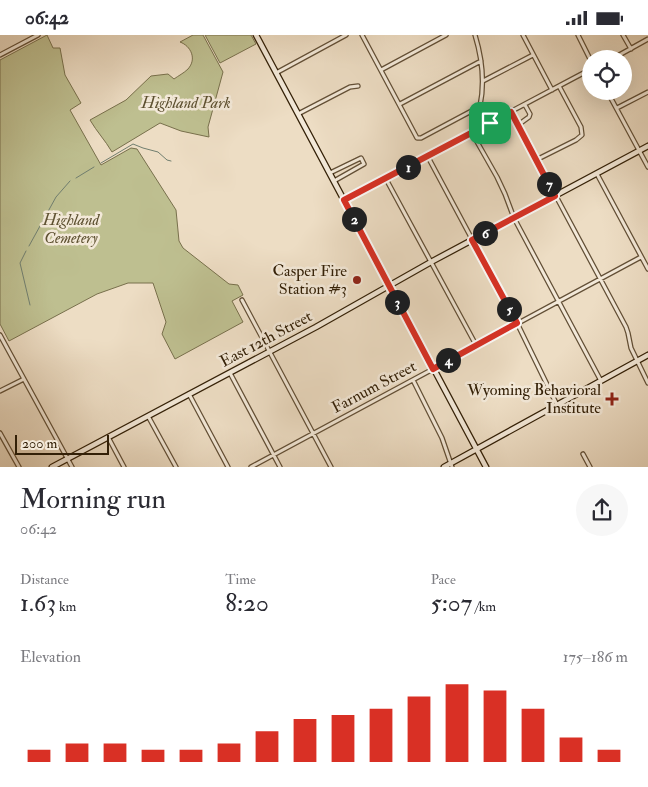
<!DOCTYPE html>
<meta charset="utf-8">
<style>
:root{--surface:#fff;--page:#f7f7f7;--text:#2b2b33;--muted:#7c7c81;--accent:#d93025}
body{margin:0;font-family:"IM FELL Double Pica",serif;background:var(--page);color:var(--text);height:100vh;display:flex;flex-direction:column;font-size:19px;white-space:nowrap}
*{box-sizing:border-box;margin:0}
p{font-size:16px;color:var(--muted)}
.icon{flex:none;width:28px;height:28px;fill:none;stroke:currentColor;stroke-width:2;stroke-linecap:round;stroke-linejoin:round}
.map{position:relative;height:432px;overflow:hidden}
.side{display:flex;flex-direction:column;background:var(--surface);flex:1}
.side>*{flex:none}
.fabs{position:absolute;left:582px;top:15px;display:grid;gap:10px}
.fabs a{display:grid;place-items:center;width:50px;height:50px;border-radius:50%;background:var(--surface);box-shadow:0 5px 20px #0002;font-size:25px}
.scale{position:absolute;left:15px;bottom:12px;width:94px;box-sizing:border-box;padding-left:5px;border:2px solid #332007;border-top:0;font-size:14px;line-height:18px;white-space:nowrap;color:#332007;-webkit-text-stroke:4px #f3e9d9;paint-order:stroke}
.pin{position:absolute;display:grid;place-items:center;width:42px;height:42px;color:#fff;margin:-21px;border-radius:10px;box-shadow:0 2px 8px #0006}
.km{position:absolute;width:25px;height:25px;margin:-12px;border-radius:50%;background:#222;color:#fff;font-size:14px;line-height:25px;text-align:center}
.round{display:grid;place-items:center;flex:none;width:52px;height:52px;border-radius:26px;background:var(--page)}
.head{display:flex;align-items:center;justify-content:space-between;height:85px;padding:0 20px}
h1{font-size:28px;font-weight:600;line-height:38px}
.figures{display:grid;grid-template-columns:repeat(3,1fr);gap:8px;height:85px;padding:5px 20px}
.figures div{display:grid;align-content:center}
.figures b{font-size:25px;font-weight:600}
.figures small{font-size:14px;font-weight:400}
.figures p{font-size:14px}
.chart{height:140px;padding:10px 20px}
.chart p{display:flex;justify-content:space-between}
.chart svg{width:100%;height:90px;margin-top:5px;stroke:var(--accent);stroke-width:6}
.status{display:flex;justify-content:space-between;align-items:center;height:35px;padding:0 25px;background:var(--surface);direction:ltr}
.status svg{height:14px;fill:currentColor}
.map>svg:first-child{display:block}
.green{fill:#bebf90;stroke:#78704c}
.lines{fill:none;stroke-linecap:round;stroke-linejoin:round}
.stream{stroke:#707e6f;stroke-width:1}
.street-casing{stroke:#624f36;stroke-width:5.5}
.secondary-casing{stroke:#332007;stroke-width:7}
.street{stroke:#f3e9d9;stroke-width:3}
.secondary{stroke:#f3e9d9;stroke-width:4.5}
.route-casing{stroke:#fff;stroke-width:10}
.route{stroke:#d93025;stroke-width:6}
.poi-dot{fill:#8f2418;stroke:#f3e9d9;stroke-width:2}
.labels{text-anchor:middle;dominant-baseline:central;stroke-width:5;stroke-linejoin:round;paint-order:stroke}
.park-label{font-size:16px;font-style:italic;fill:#5d5030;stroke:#f3e9d9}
.poi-label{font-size:16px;fill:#332007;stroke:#f3e9d9;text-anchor:end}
.street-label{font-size:16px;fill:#332007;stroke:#f3e9d9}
</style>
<div class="status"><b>06:42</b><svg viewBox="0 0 49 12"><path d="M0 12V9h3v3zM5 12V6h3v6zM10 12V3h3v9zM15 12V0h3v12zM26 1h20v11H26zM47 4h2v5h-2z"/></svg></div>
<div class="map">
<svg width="648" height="432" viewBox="0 0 648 432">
<rect width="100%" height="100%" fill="#edddc4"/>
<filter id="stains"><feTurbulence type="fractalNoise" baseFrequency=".004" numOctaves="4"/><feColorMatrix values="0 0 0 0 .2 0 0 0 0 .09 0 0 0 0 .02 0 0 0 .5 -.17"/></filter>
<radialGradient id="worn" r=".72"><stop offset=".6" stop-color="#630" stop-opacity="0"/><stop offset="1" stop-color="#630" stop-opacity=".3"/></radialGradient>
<path class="green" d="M47,0L53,13H60L65,40L81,68L70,75L101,130L131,113L137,114L176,175L179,206L183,213L229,249L238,250L243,260L232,266L243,287L175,324L162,299L166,287L153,248H128L97,259L9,306L0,289V25Z
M193,0H203L223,37L208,92L209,102L181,96L160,88L112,117C105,105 97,97 90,85L126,65L151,41L168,39L174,44C178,41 184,38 188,34C197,24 191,11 180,7Z
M205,0H251L256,9L220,28Z"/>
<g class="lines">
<path class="stream" d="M101,128L133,109L143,113L158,117L167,125L171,126
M76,143L94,132
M29,211L56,162L70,146
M26,216L20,228L30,270"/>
<g class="street-casing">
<path id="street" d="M362,0L417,103H421L479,72
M475,0C482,23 485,47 480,71C478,80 474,88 472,98L497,142L505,159L514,183L601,346
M523,0L552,55
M578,0L591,26
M623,0L631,14
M0,20L38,0
M612,24L648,4
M381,35L446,0
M276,38L346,0
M483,46L533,20
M607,56L648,132
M400,69L481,26
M617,73L648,57
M511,77L626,292L628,298L631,313L648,348
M298,79L350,52L358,51
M518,90L529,82L530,79L525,70
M428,122L517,288L557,370
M536,125L576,105L582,100L581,92L559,51
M330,138L361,123L364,129L334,146
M597,139L648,234
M386,144L476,310
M344,165L591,34
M242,265L331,432
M0,300L72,432
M230,338L280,432
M413,345L442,403L452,432
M0,356L24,344
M189,359L228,432
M148,381L176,432
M0,398L19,432
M108,402L124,432
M583,419L590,432
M251,432L641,222"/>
</g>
<g class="secondary-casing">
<path id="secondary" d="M256,0L486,432
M52,432L316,292L431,227L648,111
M444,432L648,320"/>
</g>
<use href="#street" class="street"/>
<use href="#secondary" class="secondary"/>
</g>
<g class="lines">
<g class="route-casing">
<path id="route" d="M511,77L555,161L472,205L517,288L433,334L344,165Z"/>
</g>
<use href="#route" class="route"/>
</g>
<g class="poi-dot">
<circle cx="357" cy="245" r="5"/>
<path d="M609.5 356.5h5v5h5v5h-5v5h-5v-5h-5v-5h5z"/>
</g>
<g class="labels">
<g class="park-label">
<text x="186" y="68">Highland Park</text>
<text x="71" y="185">Highland<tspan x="71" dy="18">Cemetery</tspan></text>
</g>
<g class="poi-label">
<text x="347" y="236">Casper Fire<tspan x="347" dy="18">Station #3</tspan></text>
<text x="601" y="355">Wyoming Behavioral<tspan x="601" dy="18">Institute</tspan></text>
</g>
<g class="street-label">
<text transform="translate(266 304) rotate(-28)">East 12th Street</text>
<text transform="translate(374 352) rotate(-28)">Farnum Street</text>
</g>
</g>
<rect width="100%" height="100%" filter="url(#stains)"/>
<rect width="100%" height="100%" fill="url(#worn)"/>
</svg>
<div class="fabs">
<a><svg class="icon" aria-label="locate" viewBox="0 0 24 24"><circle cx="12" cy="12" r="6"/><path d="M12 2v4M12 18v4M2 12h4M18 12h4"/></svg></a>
</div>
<div class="scale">200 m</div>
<div class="pin" style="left:490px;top:88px;background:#1e9e55"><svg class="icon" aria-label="arrive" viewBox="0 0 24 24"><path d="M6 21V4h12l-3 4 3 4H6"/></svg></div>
<b class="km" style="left:408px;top:132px">1</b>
<b class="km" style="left:354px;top:184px">2</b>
<b class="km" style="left:397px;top:267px">3</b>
<b class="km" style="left:448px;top:325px">4</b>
<b class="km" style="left:509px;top:274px">5</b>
<b class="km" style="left:485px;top:198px">6</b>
<b class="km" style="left:549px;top:149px">7</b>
</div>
<section class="side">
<div class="head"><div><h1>Morning run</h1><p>06:42</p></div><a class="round"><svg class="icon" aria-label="share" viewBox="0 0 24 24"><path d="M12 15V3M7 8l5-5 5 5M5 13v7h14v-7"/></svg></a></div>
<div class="figures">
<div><p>Distance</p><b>1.63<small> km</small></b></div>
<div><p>Time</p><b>8:20</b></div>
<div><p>Pace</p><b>5:07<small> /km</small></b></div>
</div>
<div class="chart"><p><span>Elevation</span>175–186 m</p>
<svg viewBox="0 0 160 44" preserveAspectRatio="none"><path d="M5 44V38M15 44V35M25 44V35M35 44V38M45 44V38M55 44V35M65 44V29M75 44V23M85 44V21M95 44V18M105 44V12M115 44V6M125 44V9M135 44V18M145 44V32M155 44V38"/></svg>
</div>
</section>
